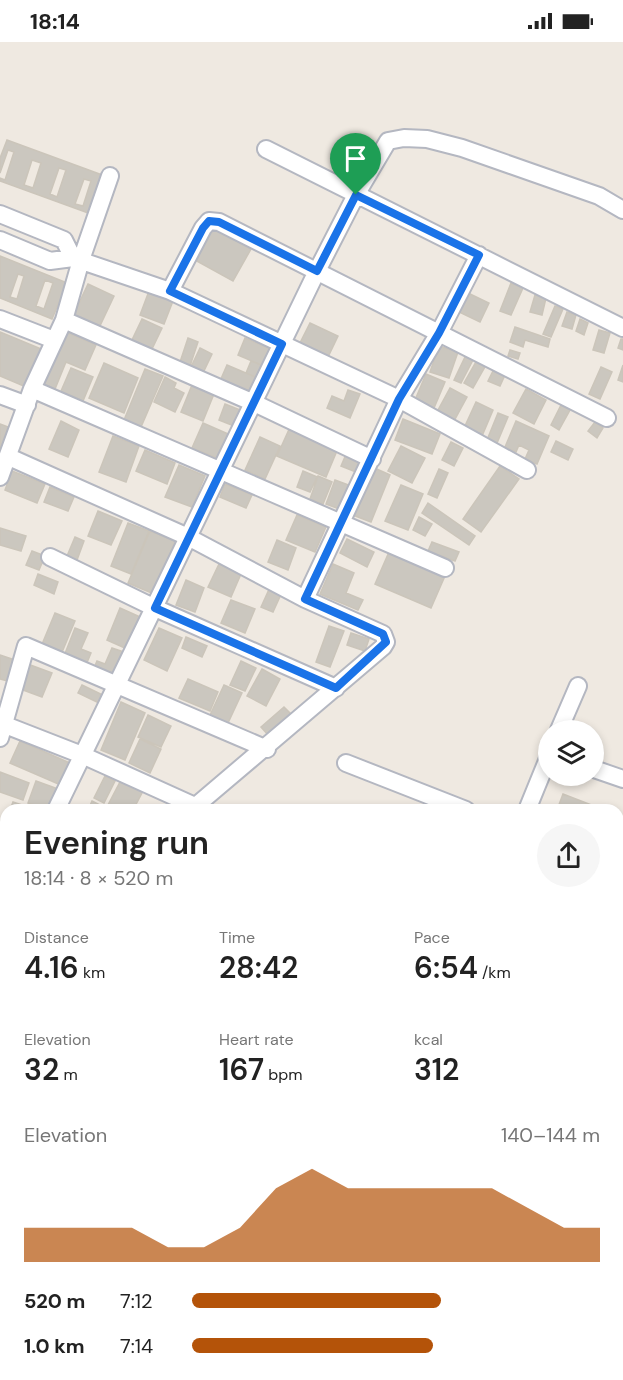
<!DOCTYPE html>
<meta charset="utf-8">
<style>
:root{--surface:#fff;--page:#f6f6f6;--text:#222;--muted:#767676;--accent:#b45309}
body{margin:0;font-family:"DM Sans",sans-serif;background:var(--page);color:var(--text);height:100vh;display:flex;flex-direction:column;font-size:22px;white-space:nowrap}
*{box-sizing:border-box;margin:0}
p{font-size:20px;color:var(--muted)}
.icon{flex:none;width:33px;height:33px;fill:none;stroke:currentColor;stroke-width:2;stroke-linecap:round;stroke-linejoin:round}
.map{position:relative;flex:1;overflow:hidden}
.panel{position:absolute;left:0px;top:762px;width:624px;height:576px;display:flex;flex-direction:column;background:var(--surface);border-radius:18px 18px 0 0;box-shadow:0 3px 9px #0003}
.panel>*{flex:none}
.tools{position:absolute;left:538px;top:678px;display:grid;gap:12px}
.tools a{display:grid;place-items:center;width:66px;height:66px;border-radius:50%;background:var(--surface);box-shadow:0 3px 9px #0003;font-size:30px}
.pin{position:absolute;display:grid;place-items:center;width:51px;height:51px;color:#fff;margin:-62px -26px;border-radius:50% 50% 50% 0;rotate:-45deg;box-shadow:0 0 6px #0007}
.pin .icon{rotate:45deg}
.round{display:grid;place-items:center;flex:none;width:63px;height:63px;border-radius:32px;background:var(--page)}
.headline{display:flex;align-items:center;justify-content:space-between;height:102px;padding:0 24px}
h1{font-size:33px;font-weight:600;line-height:45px}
.stats{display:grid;grid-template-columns:repeat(3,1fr);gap:9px;height:102px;padding:6px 24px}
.stats div{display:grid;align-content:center}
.stats b{font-size:30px;font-weight:600}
.stats small{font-size:16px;font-weight:400}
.stats p{font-size:16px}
.chart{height:168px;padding:12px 24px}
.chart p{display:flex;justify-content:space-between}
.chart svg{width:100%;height:108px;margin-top:6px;fill:var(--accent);opacity:.7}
ul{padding:0 24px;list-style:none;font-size:20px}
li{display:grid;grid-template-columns:96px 72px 1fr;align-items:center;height:45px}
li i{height:15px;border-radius:8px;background:var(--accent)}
.status{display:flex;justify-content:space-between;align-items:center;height:42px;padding:0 30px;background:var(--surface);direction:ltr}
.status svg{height:16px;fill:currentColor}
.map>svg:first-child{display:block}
.water{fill:#75cff0}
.building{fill:#cbc7bf;stroke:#cbc5ba;stroke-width:1.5;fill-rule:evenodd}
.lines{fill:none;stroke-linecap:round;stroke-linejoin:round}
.minor-casing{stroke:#b4b7c1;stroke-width:20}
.tertiary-casing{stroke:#b4b7c1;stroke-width:24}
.minor{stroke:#fff;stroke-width:16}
.tertiary{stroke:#fff;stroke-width:21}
.route-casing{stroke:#fff;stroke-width:12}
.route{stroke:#1a73e8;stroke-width:8}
</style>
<div class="status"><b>18:14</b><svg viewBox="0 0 49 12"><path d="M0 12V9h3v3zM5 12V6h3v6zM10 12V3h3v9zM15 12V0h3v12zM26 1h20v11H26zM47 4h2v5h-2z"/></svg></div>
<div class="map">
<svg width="623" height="1338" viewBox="0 0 623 1338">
<rect width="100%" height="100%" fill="#efe9e1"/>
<path class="water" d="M6,1299V1332H417L423,1338H0V1305Z"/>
<path class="building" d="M7,98L105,134L91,172L0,139V136L5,138L14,110L8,108L0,131V116ZM32,118L41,121L33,146L24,143ZM59,126L66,128L57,155L50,152ZM84,137L91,139L83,164L75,162Z
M210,185L251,207L233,239L193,217Z
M0,214L67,241L52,277L0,256Z
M18,232L24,234L17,257L10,255Z
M45,238L53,241L44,267L36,264Z
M511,241L523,246L511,273L500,269Z
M88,242L114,254L98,288L72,276Z
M149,249L173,259L164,282L140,273Z
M468,251L489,261L480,280L459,270Z
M535,253L546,256L542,273L530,270Z
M555,264L563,267L551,295L543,292Z
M567,270L576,273L572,287L562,284Z
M142,277L162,286L152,307L132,298Z
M580,277L588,281L584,293L576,289Z
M310,281L338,294L328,315L300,301Z
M515,285L550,297L548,305L525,298L523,305L510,300Z
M599,288L610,291L604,311L593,308Z
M0,290L41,307L26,345L0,334Z
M66,290L96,303L85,328L66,320L55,347L44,342Z
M188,296L198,300L190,324L180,320Z
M245,296L275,309L268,326L238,313Z
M621,297H623V308L618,306Z
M439,304L458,310L449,336L430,330Z
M200,306L212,312L203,331L191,325Z
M510,308L520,311L518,317L508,314Z
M465,315L473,318L461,341L454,338Z
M477,318L486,323L473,346L464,341Z
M251,319L268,326L262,338L246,331Z
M104,321L138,336L124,371L89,356Z
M227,323L262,338L255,354L220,339Z
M623,323V340L618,338Z
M601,325L612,330L600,357L589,352Z
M71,326L93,335L83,359L61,349Z
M145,327L163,334L141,385L124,378Z
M493,329L505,333L500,344L488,339Z
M426,332L445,340L434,366L415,358Z
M165,335L176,341L174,346L184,351L175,370L154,360Z
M192,343L214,352L203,379L181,370Z
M450,346L467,355L454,379L437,370Z
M526,347L546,358L534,382L513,371Z
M348,348L360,352L350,376L327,366L332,354L344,359Z
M476,360L493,368L482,394L464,386Z
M225,362L240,368L234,384L219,378Z
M561,363L570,368L559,388L551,383Z
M498,371L508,375L497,401L487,398Z
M403,377L440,392L432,412L395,398Z
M61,379L79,388L68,415L49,407Z
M516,379L549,394L537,422L525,417L529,408L519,403L516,410L505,405Z
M595,380L603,386L597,396L588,389Z
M203,381L228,392L217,416L192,406Z
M0,382L8,385L0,407Z
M291,383L339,404L326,435L277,414Z
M113,394L139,404L126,440L99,430Z
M260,395L280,404L265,437L245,428Z
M556,399L573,407L568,418L551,410Z
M451,400L463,406L454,424L442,418Z
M401,404L425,416L412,441L388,429Z
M145,408L175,421L167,442L136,429Z
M347,410L367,419L361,432L341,424Z
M179,423L205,434L192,465L165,455Z
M370,424L390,433L371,480L350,472Z
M500,424L519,437L481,490L463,477Z
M439,427L448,431L437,456L428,452Z
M12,429L45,442L37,461L5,448Z
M303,429L317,435L310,450L297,445Z
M318,434L332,440L323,462L310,457Z
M335,438L351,444L342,468L326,462Z
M225,442L252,453L246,466L220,455Z
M401,443L423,452L408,488L385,479Z
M50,445L74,455L68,469L44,460Z
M428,461L475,494L469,503L422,471Z
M98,469L122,479L111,503L88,494Z
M297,473L326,485L315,510L286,498Z
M419,475L432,482L425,494L413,488Z
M128,481L149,489L131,532L111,524Z
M0,486L26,494L21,509L0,503Z
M150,489L175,499L154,552L128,541Z
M75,495L84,499L77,518L67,514Z
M347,497L374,510L367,525L340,511Z
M277,498L296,506L288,528L268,520Z
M432,500L459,510L455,519L428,509Z
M32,509L45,514L39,528L26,523Z
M389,510L445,534L431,566L375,542Z
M219,522L241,532L231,555L208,545Z
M333,522L354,531L346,551L363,558L358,568L320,552Z
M38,532L58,540L54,552L34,543Z
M186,538L204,546L195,570L176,563Z
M271,543L283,548L273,570L261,565Z
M231,558L255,567L245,591L221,581Z
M120,566L140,575L127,607L107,598Z
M55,571L75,579L60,615L40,607Z
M329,584L344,589L330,625L316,620Z
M75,586L88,591L81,607L91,611L86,623L64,614Z
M159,586L182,596L167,629L144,618Z
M351,591L369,597L365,609L347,603Z
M186,595L207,604L202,615L182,606Z
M112,606L124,610L114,634L94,626L97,619L105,622Z
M0,613L15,618L8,639L0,637Z
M241,619L256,626L245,649L230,643Z
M25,621L52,631L42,655L15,645Z
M262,627L280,637L266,664L247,654Z
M188,637L218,650L210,669L179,656Z
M82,643L105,654L101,662L78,651Z
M224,643L242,651L228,681L210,673Z
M121,660L145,671L125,718L101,708Z
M284,665L291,672L268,693L261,685Z
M148,673L171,684L161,705L138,695Z
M140,697L161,707L150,731L129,721Z
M20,699L72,722L63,744L10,721Z
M0,730L29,741L23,758L0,750Z
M105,734L115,739L104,761L94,756Z
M121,738L143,749L133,768H118L108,763Z
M36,739L58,747L49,768L28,761Z
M563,752L594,764L593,768H557Z
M92,759L102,764L100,768H88Z
M13,760L37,768H10Z
M0,841L6,843L0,866Z
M0,931L6,936V952L0,958Z
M0,1130L6,1137L0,1142Z"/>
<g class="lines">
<g class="minor-casing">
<path id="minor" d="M266,107L623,286
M0,172L64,198L73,216
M0,198L50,219L73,216L170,249L399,357L305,557
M479,213L439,291L399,357L527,428
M170,249L203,186L209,179L219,180L607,376
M0,277L54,298
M64,278L254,361L372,417
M32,347L445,526
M0,353L27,363
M9,415L188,495L305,557L383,592L386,600L383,605L191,768
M0,435L32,347L64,278L81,218L110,134
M50,515L155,566L336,646
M0,681L82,713L195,764
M559,688L578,644
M0,696L26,604L267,707
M346,721L466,768
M594,727L623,737
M56,768L317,229L356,153L388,99L404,96L427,97L462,106L599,154L623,168
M527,768L549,714
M618,827L623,828
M0,869L6,859
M618,921L623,923
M618,1039L623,1027
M618,1146L623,1148
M0,1186L6,1193
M0,1221L6,1214"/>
</g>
<g class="tertiary-casing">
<path id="tertiary" d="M0,1042L6,1044
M618,1297L623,1300"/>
</g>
<use href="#minor" class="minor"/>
<use href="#tertiary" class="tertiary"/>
</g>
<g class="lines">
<g class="route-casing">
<path id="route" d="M356,153L479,213L439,291L399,357L305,557L383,592L386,600L336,646L155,566L282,302L170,249L203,186L209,179L219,180L317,229Z"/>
</g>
<use href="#route" class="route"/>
</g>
</svg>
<div class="tools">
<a><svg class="icon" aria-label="layers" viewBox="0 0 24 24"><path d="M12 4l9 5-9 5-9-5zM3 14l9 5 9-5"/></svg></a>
</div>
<div class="pin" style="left:356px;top:153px;background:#1e9e55"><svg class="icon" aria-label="arrive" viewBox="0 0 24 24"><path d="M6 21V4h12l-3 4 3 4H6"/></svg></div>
<section class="panel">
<div class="headline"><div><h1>Evening run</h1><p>18:14 · 8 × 520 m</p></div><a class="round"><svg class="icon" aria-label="share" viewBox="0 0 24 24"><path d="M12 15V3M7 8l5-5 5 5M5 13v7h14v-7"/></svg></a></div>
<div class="stats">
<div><p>Distance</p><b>4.16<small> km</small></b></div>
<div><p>Time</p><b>28:42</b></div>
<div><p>Pace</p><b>6:54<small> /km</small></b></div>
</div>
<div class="stats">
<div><p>Elevation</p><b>32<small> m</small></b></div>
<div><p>Heart rate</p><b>167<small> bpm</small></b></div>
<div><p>kcal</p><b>312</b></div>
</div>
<div class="chart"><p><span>Elevation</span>140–144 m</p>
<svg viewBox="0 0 160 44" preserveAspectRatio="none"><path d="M0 44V30L10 30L20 30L30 30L40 38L50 38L60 30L70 14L80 6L90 14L100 14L110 14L120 14L130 14L140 22L150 30L160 30V44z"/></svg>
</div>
<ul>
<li><b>520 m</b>7:12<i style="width:61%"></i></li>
<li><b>1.0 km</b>7:14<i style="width:59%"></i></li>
</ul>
</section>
</div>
